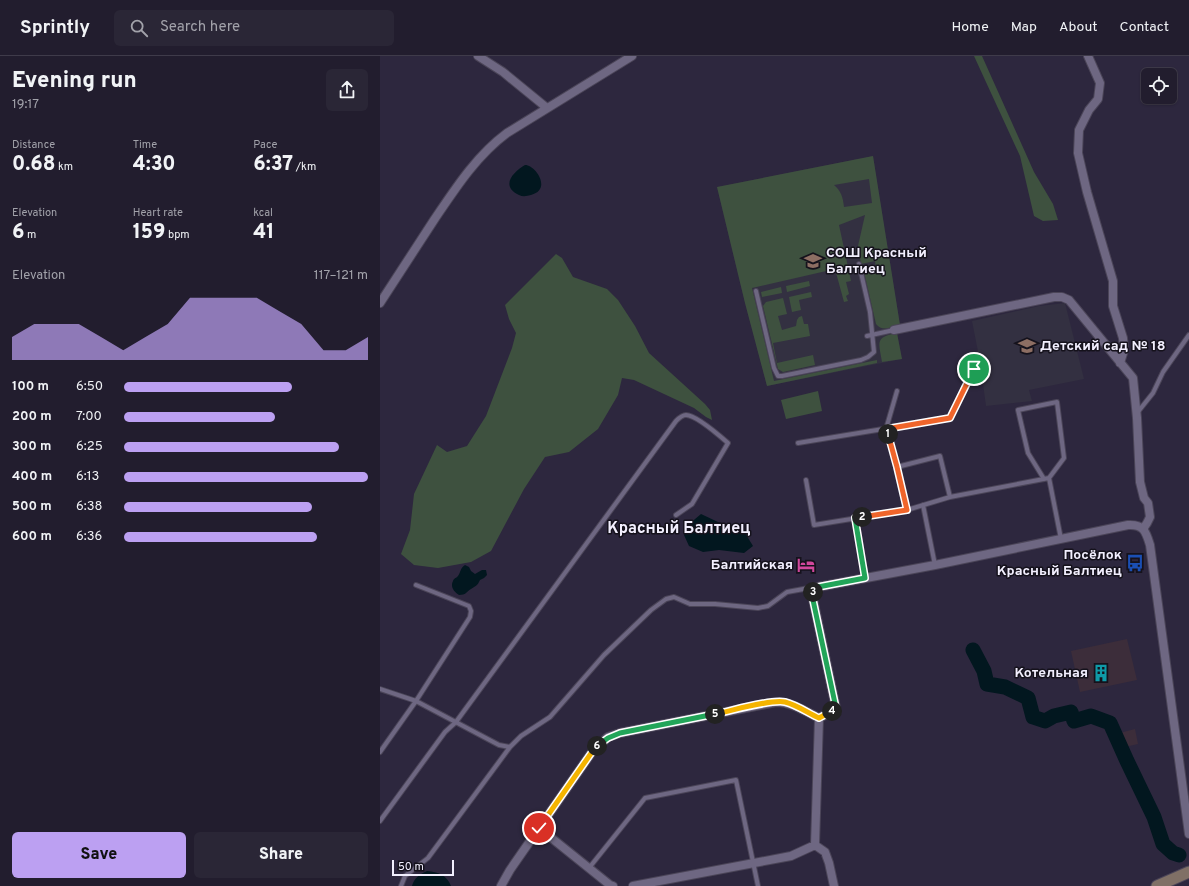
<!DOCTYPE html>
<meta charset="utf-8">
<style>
:root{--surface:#221d2e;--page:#2a2636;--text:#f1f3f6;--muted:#a2a2aa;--line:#3f3b4a;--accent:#bca0f2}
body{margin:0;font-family:Overpass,sans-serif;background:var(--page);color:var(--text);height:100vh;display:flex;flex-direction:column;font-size:15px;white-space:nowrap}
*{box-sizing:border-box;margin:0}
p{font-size:13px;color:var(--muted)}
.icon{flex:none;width:22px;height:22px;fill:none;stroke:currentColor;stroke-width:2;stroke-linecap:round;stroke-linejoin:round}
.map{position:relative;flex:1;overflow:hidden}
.side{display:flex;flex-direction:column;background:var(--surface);width:380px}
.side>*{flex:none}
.buttons{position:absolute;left:761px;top:12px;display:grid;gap:8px}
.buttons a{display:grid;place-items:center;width:36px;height:36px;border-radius:6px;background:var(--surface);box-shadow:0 1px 3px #0004,0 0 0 1px var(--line);font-size:20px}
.scale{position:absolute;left:12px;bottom:10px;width:62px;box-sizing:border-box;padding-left:4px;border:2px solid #f2effe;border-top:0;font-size:11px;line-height:14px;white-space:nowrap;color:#f2effe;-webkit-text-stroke:3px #15121c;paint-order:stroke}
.pin{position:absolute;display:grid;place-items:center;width:34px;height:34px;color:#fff;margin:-17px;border:2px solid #fff;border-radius:50%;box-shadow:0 1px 4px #0007}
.km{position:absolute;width:20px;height:20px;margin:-10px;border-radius:50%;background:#222;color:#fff;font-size:11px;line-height:20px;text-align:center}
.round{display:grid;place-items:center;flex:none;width:42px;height:42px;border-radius:6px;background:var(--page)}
.head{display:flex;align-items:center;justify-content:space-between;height:68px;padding:0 12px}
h1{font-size:22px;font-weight:800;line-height:30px}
.figures{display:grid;grid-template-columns:repeat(3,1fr);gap:6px;height:68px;padding:4px 12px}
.figures div{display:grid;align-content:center}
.figures b{font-size:20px;font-weight:800}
.figures small{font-size:11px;font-weight:400}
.figures p{font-size:11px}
.chart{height:112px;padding:8px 12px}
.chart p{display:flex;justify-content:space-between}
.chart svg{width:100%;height:72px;margin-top:4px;fill:var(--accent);opacity:.7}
.action{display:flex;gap:8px;margin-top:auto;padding:8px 12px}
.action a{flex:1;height:46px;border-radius:6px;background:var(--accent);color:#111;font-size:16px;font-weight:800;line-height:46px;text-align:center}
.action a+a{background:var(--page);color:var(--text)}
ul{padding:0 12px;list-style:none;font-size:13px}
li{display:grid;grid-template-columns:64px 48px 1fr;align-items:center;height:30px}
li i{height:10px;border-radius:5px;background:var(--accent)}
header{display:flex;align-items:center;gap:24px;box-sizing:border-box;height:56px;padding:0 20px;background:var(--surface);border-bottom:1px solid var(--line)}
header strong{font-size:19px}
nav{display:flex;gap:22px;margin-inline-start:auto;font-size:14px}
.search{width:280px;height:36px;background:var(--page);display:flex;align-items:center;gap:10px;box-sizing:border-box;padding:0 14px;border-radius:6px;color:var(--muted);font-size:15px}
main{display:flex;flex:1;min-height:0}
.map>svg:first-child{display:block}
.industrial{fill:#3c2d3a}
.education{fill:#333041}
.green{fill:#3e513f;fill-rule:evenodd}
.water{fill:#02171f}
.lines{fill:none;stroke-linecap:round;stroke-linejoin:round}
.river{stroke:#02171f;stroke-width:15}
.lane-casing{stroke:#4b4558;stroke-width:6}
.street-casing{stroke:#4b4558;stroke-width:10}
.secondary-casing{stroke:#4b4558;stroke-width:13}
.lane{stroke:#6e6782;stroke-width:4}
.street{stroke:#6e6782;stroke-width:8}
.secondary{stroke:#807066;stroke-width:11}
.split-1-casing{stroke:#fff;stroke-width:8}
.split-2-casing{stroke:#fff;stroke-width:8}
.split-3-casing{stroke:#fff;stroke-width:8}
.split-4-casing{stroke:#fff;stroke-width:8}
.split-5-casing{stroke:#fff;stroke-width:8}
.split-6-casing{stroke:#fff;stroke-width:8}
.split-7-casing{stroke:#fff;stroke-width:8}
.split-1{stroke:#f0652b;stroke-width:5}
.split-2{stroke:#f0652b;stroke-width:5}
.split-3{stroke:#22a559;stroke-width:5}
.split-4{stroke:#22a559;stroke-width:5}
.split-5{stroke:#f5b400;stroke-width:5}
.split-6{stroke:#22a559;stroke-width:5}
.split-7{stroke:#f5b400;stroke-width:5}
.labels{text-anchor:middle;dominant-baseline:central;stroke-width:3;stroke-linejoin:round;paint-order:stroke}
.poi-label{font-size:14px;font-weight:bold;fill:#f2effe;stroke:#15121c;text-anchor:end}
.quarter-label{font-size:16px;font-weight:bold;fill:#f2effe;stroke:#15121c}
</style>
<header>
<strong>Sprintly</strong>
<div class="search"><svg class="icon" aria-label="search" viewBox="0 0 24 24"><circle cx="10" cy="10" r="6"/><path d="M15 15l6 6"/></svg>Search here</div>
<nav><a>Home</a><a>Map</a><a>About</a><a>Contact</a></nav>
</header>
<main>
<section class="side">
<div class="head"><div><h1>Evening run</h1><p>19:17</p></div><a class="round"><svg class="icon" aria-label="share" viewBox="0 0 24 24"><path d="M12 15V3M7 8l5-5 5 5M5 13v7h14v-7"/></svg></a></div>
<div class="figures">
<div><p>Distance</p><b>0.68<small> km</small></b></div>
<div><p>Time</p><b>4:30</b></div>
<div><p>Pace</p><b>6:37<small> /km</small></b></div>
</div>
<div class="figures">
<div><p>Elevation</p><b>6<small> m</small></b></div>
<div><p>Heart rate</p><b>159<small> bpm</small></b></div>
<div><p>kcal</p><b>41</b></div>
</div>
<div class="chart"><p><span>Elevation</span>117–121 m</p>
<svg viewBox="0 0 160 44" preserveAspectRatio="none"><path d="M0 44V30L10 22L20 22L30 22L40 30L50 38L60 30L70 22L80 6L90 6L100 6L110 6L120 14L130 22L140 38L150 38L160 30V44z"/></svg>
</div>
<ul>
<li><b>100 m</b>6:50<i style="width:69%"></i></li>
<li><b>200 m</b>7:00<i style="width:62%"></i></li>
<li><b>300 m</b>6:25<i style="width:88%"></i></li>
<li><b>400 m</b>6:13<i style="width:100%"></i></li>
<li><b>500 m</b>6:38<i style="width:77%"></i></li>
<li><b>600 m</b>6:36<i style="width:79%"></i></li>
</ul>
<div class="action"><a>Save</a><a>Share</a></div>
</section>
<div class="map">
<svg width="809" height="830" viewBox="0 0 809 830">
<rect width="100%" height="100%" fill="#2d273e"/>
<path class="industrial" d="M747,583L757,624L700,636L691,595Z
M755,673L758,688L736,693L732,679Z"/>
<path class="education" d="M493,100L520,269L517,277L522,303L387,330L365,247L337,131Z
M685,247L704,323L649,334L652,345L606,350L600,306L592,265L659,250Z"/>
<path class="green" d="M594,0H602L654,116L673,148L678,164L663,165L654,160L640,100Z
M493,100L520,269C511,271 502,276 496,268L484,216L496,212L495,205L481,208L478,190L485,159L459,169L471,225L466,226L469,238L466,240L468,245L464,246L455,213L372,232L394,325L497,304V307L387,330L365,247L337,131ZM489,123L492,147L464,151C463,141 461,135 454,129Z
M176,198L182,202L193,221L227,233L238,244L255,270L269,297L325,348L330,354L332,364L326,361L314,352L254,324L242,322L238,339L218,373L189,396L165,401L144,433L111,495L91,506L58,512L34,509L21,498L30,474L34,438L57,389L67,396L87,390L106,360L132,292L136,277L129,263L125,249Z
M429,225L430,230L407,236L406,230Z
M401,231L402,237L382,241L381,236Z
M431,236L432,241L419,244L421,254L412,256L409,241Z
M403,242L407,258L398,260L402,274L416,270L417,264L419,261L422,260L424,268H428L430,280L393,287L397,307L433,299L435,309L403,316L398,313L383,250L386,246Z
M517,277L522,303L502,306C499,287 494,281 517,277Z
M438,335L442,355L406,363L401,344Z"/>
<path class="water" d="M145,109C156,109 172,134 151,139C147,140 143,141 139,139C120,130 133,116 145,109Z
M321,458L338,466L362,472L373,490L364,497L339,494L323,496L309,490L304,479L308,469Z
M85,509L89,511L91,515L95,518L102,514H106L107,519L104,522L100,524C97,530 97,529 91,533C86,536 86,539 79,539C74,536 70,531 73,525C74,522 75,523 78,520C81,516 80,512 85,509Z
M47,815C58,816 67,819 71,830H32C34,822 40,818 47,815Z"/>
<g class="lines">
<path class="river" d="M593,594L604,615L607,628L625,631L648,642L653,661L665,665L674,660L691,656L694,665L711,660L730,667L747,705L774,761L783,788L793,797L799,799"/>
<g class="lane-casing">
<path id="lane" d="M376,235L394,312L398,320H402L481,304L488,301L494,296L490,256L479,208
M487,280L514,274
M517,335L506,373L517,411L527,454
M757,357L773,337L783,316L809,279
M418,387L570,362L594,313
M517,411L560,400L570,441
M664,423L648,397L638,354L677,346L684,402L669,422
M426,424L434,469L527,454L570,441L669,422L681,483
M543,449L555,509
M475,462L485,522
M0,633L36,645L119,689L130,691L141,680L170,661L224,599L271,554L286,543L294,541L310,548H335L378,552L388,550L407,536L429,532L433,535
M0,696L36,645L90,561L91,555L89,550L36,529
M0,765L65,676L76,666L296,365C299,362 302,359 306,359C316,359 340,380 348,387L312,448L296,459
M209,812L265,742L356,724L378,830
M21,830L25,820L48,802L130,691"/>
</g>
<g class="street-casing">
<path id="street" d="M98,0L123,16L167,52
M708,0L720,27L718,43L709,54L699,74L698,97L707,136L733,225V250L743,282L744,294L740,307
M0,247C18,219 36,192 54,164C75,133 96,100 127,77L252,0
M514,274L674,241H682L689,244L753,322L757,362L760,426L764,442L768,447L770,461L767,467L763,473
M439,662L454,654L456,652L433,543C433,538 432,534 438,531L555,509L748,469C764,468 766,476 770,489L809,778
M439,662L435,789L445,796L449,807L454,830
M159,772L230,829L233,830
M121,830L130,814L212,696L228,681L240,677L396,646C411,646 425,655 439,662
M253,830L411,800L435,789"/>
</g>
<g class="secondary-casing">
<path id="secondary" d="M777,830L809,816"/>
</g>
<use href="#lane" class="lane"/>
<use href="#street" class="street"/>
<use href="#secondary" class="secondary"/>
</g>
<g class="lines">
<g class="split-1-casing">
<path id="split-1" d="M508,378L506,373L570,362L594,313"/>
</g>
<g class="split-2-casing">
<path id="split-2" d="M482,461L527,454L517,411L508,378"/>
</g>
<g class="split-3-casing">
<path id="split-3" d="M433,536L434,532L438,531L485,522L475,462L482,461"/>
</g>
<g class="split-4-casing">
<path id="split-4" d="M433,536V544L456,652L452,655"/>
</g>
<g class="split-5-casing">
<path id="split-5" d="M335,658C351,655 391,643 405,646C417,649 428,657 439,662L452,655"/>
</g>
<g class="split-6-casing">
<path id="split-6" d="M217,690L228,682L240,677L335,658"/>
</g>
<g class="split-7-casing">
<path id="split-7" d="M159,772L212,696L217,690"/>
</g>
<use href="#split-1" class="split-1"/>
<use href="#split-2" class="split-2"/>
<use href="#split-3" class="split-3"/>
<use href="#split-4" class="split-4"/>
<use href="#split-5" class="split-5"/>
<use href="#split-6" class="split-6"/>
<use href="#split-7" class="split-7"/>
</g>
<defs>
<g id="school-bare" transform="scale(1.38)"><path d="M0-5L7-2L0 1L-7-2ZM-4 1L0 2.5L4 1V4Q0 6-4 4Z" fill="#8d6e63" stroke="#15121c" stroke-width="2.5" paint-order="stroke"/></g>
<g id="bus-bare" transform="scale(1.38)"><path d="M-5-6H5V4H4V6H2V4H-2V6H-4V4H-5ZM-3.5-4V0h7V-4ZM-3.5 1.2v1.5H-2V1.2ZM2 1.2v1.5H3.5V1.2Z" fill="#1a4fb4" stroke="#15121c" stroke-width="2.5" paint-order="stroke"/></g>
<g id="hotel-bare" transform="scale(1.38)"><path d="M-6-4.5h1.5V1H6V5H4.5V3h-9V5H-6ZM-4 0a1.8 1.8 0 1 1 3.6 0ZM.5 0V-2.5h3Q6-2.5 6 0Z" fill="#d1479c" stroke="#15121c" stroke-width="2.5" paint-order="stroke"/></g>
<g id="building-bare" transform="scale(1.38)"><path d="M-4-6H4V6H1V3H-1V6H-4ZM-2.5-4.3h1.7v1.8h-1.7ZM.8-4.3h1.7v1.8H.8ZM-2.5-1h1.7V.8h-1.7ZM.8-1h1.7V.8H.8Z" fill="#0f9aa8" stroke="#15121c" stroke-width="2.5" paint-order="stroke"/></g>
</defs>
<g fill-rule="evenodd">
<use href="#school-bare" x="433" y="205"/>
<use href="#school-bare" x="647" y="290"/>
<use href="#bus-bare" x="755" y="507"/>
<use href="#hotel-bare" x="426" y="509"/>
<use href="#building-bare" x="721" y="617"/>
</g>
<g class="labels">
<g class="poi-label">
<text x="446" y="197" text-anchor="start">СОШ Красный<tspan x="446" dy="16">Балтиец</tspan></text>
<text x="660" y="290" text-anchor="start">Детский сад № 18</text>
<text x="742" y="499">Посёлок<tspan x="742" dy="16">Красный Балтиец</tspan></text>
<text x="413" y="509">Балтийская</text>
<text x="708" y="617">Котельная</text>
</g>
<g class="quarter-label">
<text x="299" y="473">Красный Балтиец</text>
</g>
</g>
</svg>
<div class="buttons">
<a><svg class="icon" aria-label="locate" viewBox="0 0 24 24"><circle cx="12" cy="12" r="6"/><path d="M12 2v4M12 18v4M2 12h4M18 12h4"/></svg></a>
</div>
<div class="scale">50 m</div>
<div class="pin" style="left:594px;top:313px;background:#1e9e55"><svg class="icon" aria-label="arrive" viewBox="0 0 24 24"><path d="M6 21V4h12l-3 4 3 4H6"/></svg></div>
<div class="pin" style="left:159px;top:772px;background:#d93025"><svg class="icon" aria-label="check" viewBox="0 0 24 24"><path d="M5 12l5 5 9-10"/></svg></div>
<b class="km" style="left:508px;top:378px">1</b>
<b class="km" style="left:482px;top:461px">2</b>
<b class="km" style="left:433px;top:536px">3</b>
<b class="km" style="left:452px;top:655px">4</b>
<b class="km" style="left:335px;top:658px">5</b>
<b class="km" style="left:217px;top:690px">6</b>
</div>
</main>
